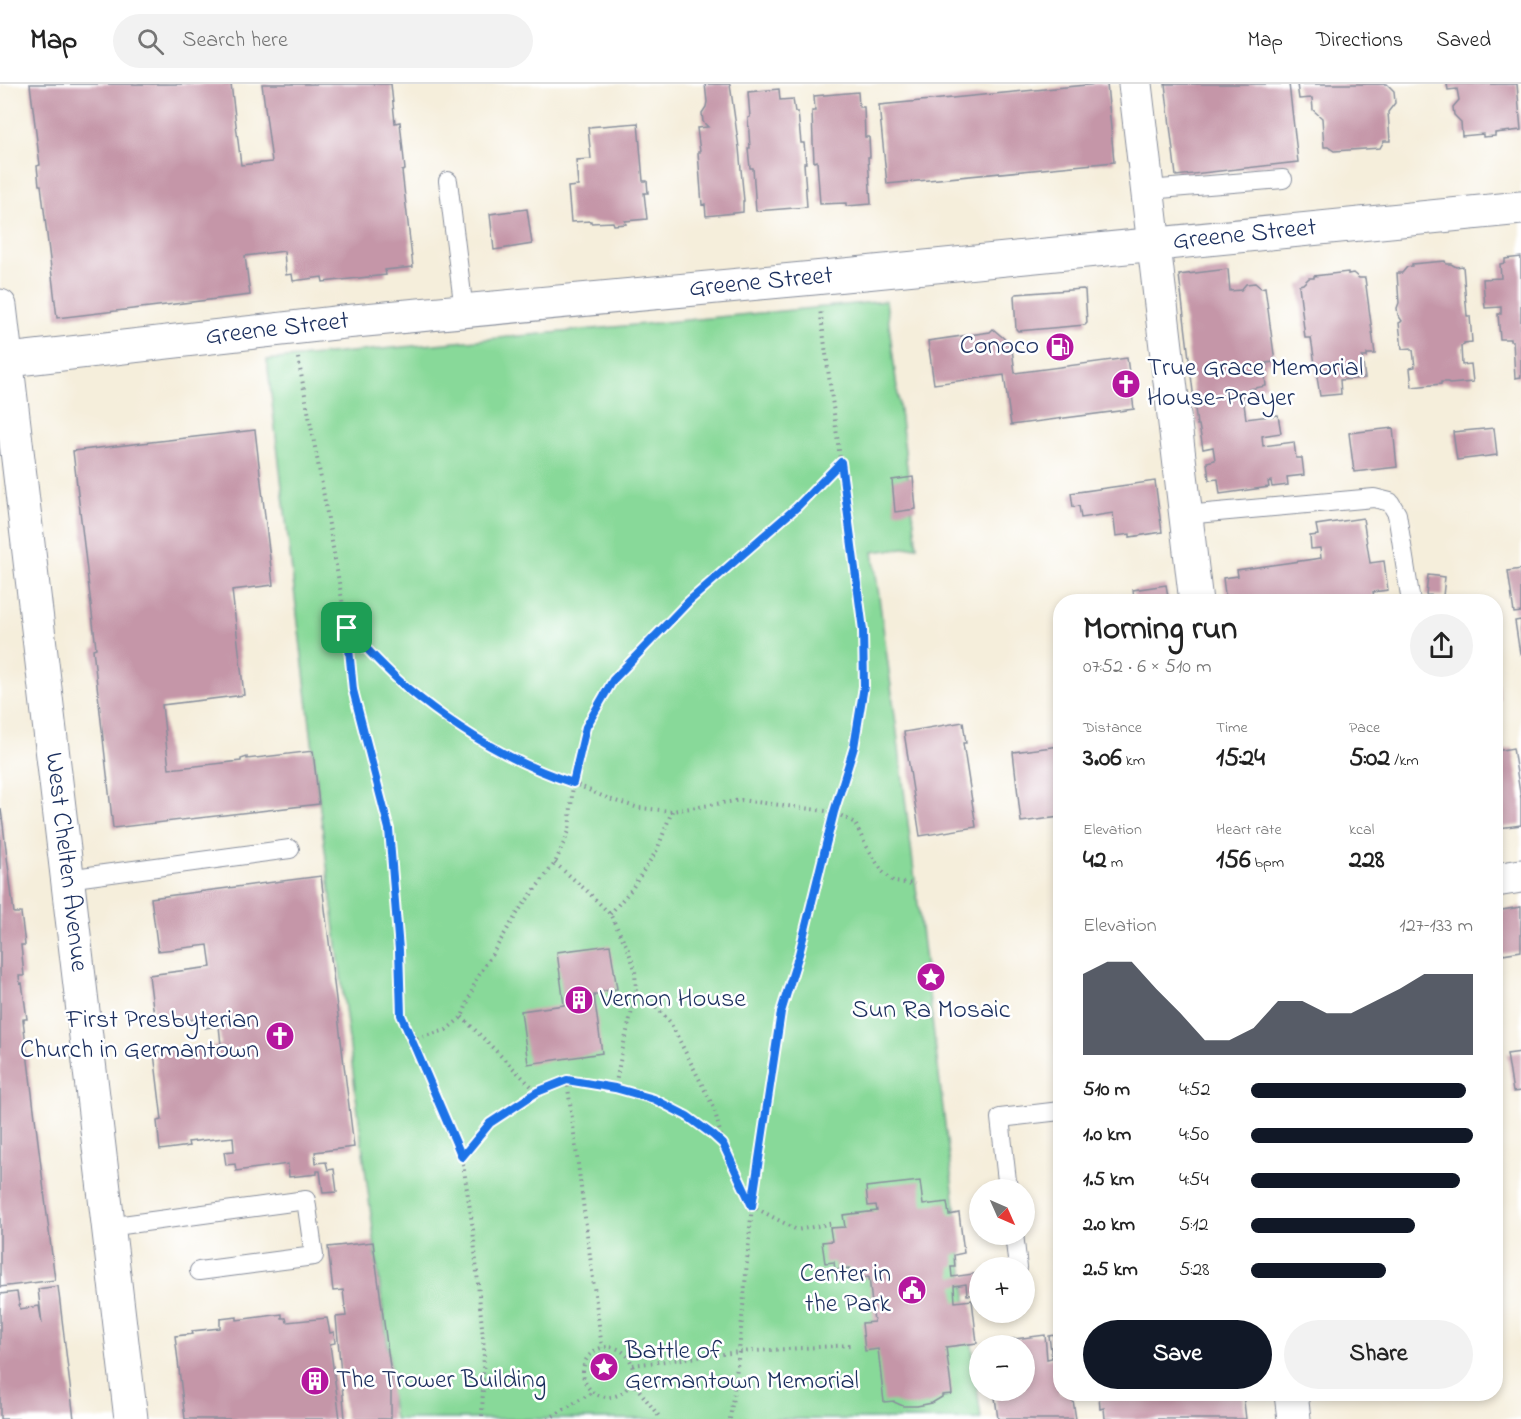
<!DOCTYPE html>
<meta charset="utf-8">
<style>
:root{--surface:#fff;--page:#f2f2f2;--text:#222;--muted:#767676;--line:#e0e0e0;--accent:#111827}
body{margin:0;font-family:"Indie Flower",sans-serif;background:var(--page);color:var(--text);height:100vh;display:flex;flex-direction:column;font-size:22px;white-space:nowrap}
*{box-sizing:border-box;margin:0}
p{font-size:20px;color:var(--muted)}
.icon{flex:none;width:33px;height:33px;fill:none;stroke:currentColor;stroke-width:2;stroke-linecap:round;stroke-linejoin:round}
.map{position:relative;flex:1;overflow:hidden}
.side{position:absolute;left:1053px;top:510px;width:450px;height:807px;display:flex;flex-direction:column;background:var(--surface);border-radius:24px;box-shadow:0 3px 9px #0003}
.side>*{flex:none}
.needle{width:39px;rotate:135deg}
.tools{position:absolute;left:969px;top:1095px;display:grid;gap:12px}
.tools a{display:grid;place-items:center;width:66px;height:66px;border-radius:50%;background:var(--surface);box-shadow:0 3px 9px #0003;font-size:30px}
.pin{position:absolute;display:grid;place-items:center;width:51px;height:51px;color:#fff;margin:-26px;border-radius:12px;box-shadow:0 3px 9px #0006}
.round{display:grid;place-items:center;flex:none;width:63px;height:63px;border-radius:32px;background:var(--page)}
.overview{display:flex;align-items:center;justify-content:space-between;height:102px;padding:0 30px}
h1{font-size:33px;font-weight:700;line-height:45px}
.metrics{display:grid;grid-template-columns:repeat(3,1fr);gap:9px;height:102px;padding:6px 30px}
.metrics div{display:grid;align-content:center}
.metrics b{font-size:26px;font-weight:700}
.metrics small{font-size:16px;font-weight:400}
.metrics p{font-size:16px}
.chart{height:168px;padding:12px 30px}
.chart p{display:flex;justify-content:space-between}
.chart svg{width:100%;height:108px;margin-top:6px;fill:var(--accent);opacity:.7}
.primary-button{display:flex;gap:12px;margin-top:auto;padding:12px 30px}
.primary-button a{flex:1;height:69px;border-radius:36px;background:var(--accent);color:#fff;font-size:24px;font-weight:700;line-height:69px;text-align:center}
.primary-button a+a{background:var(--page);color:var(--text)}
ul{padding:0 30px;list-style:none;font-size:20px}
li{display:grid;grid-template-columns:96px 72px 1fr;align-items:center;height:45px}
li i{height:15px;border-radius:8px;background:var(--accent)}
header{display:flex;align-items:center;gap:36px;box-sizing:border-box;height:84px;padding:0 30px;background:var(--surface);border-bottom:2px solid var(--line)}
header strong{font-size:28px}
nav{display:flex;gap:33px;margin-inline-start:auto;font-size:21px}
.search{width:420px;height:54px;background:var(--page);display:flex;align-items:center;gap:15px;box-sizing:border-box;padding:0 21px;border-radius:33px;color:var(--muted);font-size:22px}
.map>svg:first-child{display:block}
.green{fill:#88d999;stroke:#52847c;stroke-width:1.5}
.building{fill:#c596a8}
.lines{fill:none;stroke-linecap:round;stroke-linejoin:round}
.service-casing{stroke:#888e9c;stroke-width:20}
.minor-casing{stroke:#888e9c;stroke-width:35}
.tertiary-casing{stroke:#888e9c;stroke-width:35}
.path{stroke:#888e9c;stroke-width:4;stroke-dasharray:1.5 4.5;stroke-linecap:butt}
.service{stroke:#fff;stroke-width:18}
.minor{stroke:#fff;stroke-width:33}
.tertiary{stroke:#fff;stroke-width:33}
.route-casing{stroke:#fff;stroke-width:12}
.route{stroke:#1a73e8;stroke-width:8}
.labels{text-anchor:middle;dominant-baseline:central;stroke-width:5;stroke-linejoin:round;paint-order:stroke}
.street-label{font-size:26px;fill:#1b2f5e;stroke:#fff}
.poi-label{font-size:26px;fill:#1b2f5e;stroke:#fff;text-anchor:start}
</style>
<header>
<strong>Map</strong>
<div class="search"><svg class="icon" aria-label="search" viewBox="0 0 24 24"><circle cx="10" cy="10" r="6"/><path d="M15 15l6 6"/></svg>Search here</div>
<nav><a>Map</a><a>Directions</a><a>Saved</a></nav>
</header>
<div class="map">
<svg width="1521" height="1335" viewBox="0 0 1521 1335">
<rect width="100%" height="100%" fill="#fff"/>
<filter id="ink" filterUnits="userSpaceOnUse"><feTurbulence type="fractalNoise" baseFrequency=".0167" numOctaves="2"/><feDisplacementMap in="SourceGraphic" scale="12" xChannelSelector="R" yChannelSelector="G"/><feConvolveMatrix kernelMatrix="1 2 1 2 8 2 1 2 1" color-interpolation-filters="sRGB"/></filter>
<filter id="wash" filterUnits="userSpaceOnUse"><feTurbulence type="fractalNoise" baseFrequency=".008" numOctaves="4" result="noise"/><feDisplacementMap in="SourceGraphic" scale="24" xChannelSelector="R" yChannelSelector="G"/><feGaussianBlur stdDeviation="1.35" result="paint"/><feColorMatrix in="noise" values="0 0 0 0 0 0 0 0 0 0 0 0 0 0 0 0 0 1.4 0 .05"/><feComposite in="paint" operator="in"/></filter>
<g filter="url(#wash)">
<rect width="100%" height="100%" fill="#f5eedb"/>
<path class="green" d="M886,217L917,462L873,468L895,632L981,1335H394L390,1307L391,1290L323,750L267,276Z"/>
<g id="blocks">
<path class="building" d="M30,0H231L241,81L272,78L262,0H391L395,39L400,38L405,86L402,87L413,183L385,186L386,191L323,198L322,193L293,197L292,190L286,191L284,167L245,172L250,211L57,234L41,101H39L37,82L40,81L39,73Z
M705,0H730L739,64L744,117H743V128L706,132L705,120L702,121L698,68H700L697,44L708,43L703,38L702,29L706,23L707,18Z
M1097,0H1107L1114,78L887,100L879,21Z
M1165,0H1289L1298,78L1176,92Z
M1297,0H1387L1394,7L1395,19L1388,28L1390,57H1384L1380,64L1334,67L1328,63H1324L1322,34L1313,26L1312,14L1299,15Z
M1447,0H1517L1521,46L1495,49V52L1483,53V50L1462,52L1461,38L1454,31L1453,23L1459,16L1457,5L1448,6Z
M779,5L780,16L793,15L795,28H798L801,59H804L806,79H804L807,123L756,127L753,84H750L748,64H750L748,34L750,33L748,8Z
M858,8L859,23H864L865,53H869L870,73H868L871,120L846,122V119L820,120L817,77L814,78L813,58L812,27H815L814,12Z
M638,39L643,97H647L648,109H644L647,135L625,137L626,140L614,141L613,138L591,139V137L571,138L568,103L578,102L576,76L591,75L588,43Z
M527,125L532,160L494,166L490,130Z
M1521,173V293L1515,294L1513,257H1510V255H1500L1498,230H1501V223L1485,224L1483,195L1501,194L1500,180L1505,179V175Z
M1445,177L1446,180H1451L1456,183L1463,182L1467,232H1470L1472,258L1464,259V261L1461,262L1462,281L1471,280L1473,298L1449,300L1448,298H1441V300L1412,303L1410,284L1415,283L1413,266H1411V264L1402,265L1399,239L1401,238L1402,237L1398,231L1397,224L1399,219L1397,189H1402L1407,183L1412,182V180Z
M1228,185L1230,207L1241,206L1246,200L1255,199L1261,204L1265,203L1275,278L1266,279L1267,282H1264L1266,302L1249,305L1250,312H1243L1246,335L1278,331L1281,349L1262,352L1263,362L1294,358L1296,374H1302L1304,391L1287,393L1288,401L1272,403L1271,397L1268,398L1269,403L1220,410L1218,395L1209,396L1207,378L1215,376L1213,363L1203,365L1199,341H1197L1179,191Z
M1348,188V190L1353,189L1359,194H1365L1375,270H1367V273H1362L1365,294L1340,296L1341,310L1320,312L1311,254H1305L1299,201L1303,200L1309,194H1314V192Z
M1083,205L1085,206L1087,239L1085,241L1018,247L1016,245L1014,212L1016,210Z
M993,245L1014,263L1012,265L1015,289L1127,274L1134,325L1011,341L1004,291L934,300L928,257L990,248Z
M1393,344L1397,383L1354,388L1349,349Z
M1494,344L1497,371L1457,376L1453,348Z
M255,346L273,501L232,506L244,611L162,621L169,685L241,677V675L247,673V675L313,667L319,720L113,744L93,565L96,564L73,367Z
M913,393L916,425L895,428L892,396Z
M1155,397L1162,448L1130,453V450L1116,452L1113,429L1081,434L1079,422L1073,423L1071,409Z
M1363,434L1370,479L1384,477L1388,506L1373,508L1375,518H1226L1223,494L1238,492L1237,486L1321,474L1320,464L1311,465L1310,452L1318,451L1316,441Z
M1521,485V528L1514,529L1508,487Z
M1428,491L1445,493L1443,512L1426,511Z
M1166,501L1169,518H1122L1121,516L1134,514L1133,506Z
M1521,536V569L1520,570L1515,537Z
M1496,597H1497L1500,615L1496,616Z
M963,638L966,659H963L976,743L920,752L904,648Z
M1060,662V733L1021,738L1013,668Z
M1513,664L1521,715V741L1499,744L1496,722V680H1497L1496,667Z
M0,725H1L14,829H21L25,861H21L24,892H19L20,900L22,899L27,935H24V937L23,936L55,1196L0,1203Z
M321,792L354,1063L315,1068L316,1079L326,1078L328,1086L334,1085L337,1108L323,1109L320,1087H317V1090L289,1093L288,1080L236,1087L235,1080L226,1081L224,1068L234,1067L233,1053L188,1058L189,1062L160,1066L157,1037L162,1036L154,969L221,961L219,942L205,944L204,934L155,940L149,891L211,883L208,861L158,867L151,814Z
M1521,823V867L1496,871V827Z
M610,861L617,905L598,908L599,911H594L602,969L528,980L521,927L564,921L557,868Z
M1521,968V1007L1513,1008L1507,970Z
M920,1097L923,1121L947,1118L949,1131L959,1129L964,1169L954,1171L955,1183H951L952,1193L980,1189V1210L967,1211L966,1200L954,1202L955,1218L972,1216L977,1259L946,1263L952,1310L942,1311V1313L932,1319L917,1322H903L894,1318V1317L884,1318L878,1265L865,1267L862,1239L874,1238L869,1193L851,1195L849,1184L835,1186L834,1178L825,1179L822,1158L832,1157L830,1144L845,1143L843,1131L877,1127L876,1121L868,1122L866,1103Z
M373,1158L391,1290V1335H345L336,1233L346,1232L343,1206L333,1207L328,1163Z
M58,1202L74,1335H0V1210L17,1208L20,1225L39,1222L42,1240L38,1205Z
M282,1230V1234H286L287,1238L327,1234L330,1249L334,1248L335,1259L330,1260L340,1335H185L175,1252L193,1250L192,1247L220,1244V1235L237,1233V1236Z
M1060,1250V1310H1072L1076,1335H998L994,1306H1024V1262H1000L999,1257L1045,1251L1047,1275L1052,1274L1049,1252Z
M1102,1310H1243L1246,1335H1105L1104,1324L1100,1325L1099,1311Z"/>
</g>
</g>
<g filter="url(#ink)">
<use href="#blocks" fill-opacity="0" stroke="#888e9c" stroke-width="1.5"/>
<g class="lines">
<g class="service-casing">
<path id="service" d="M448,97L464,227
M1148,106L1283,95
M1185,431L1374,414L1390,418L1397,430L1411,518
M67,795L290,765
M1008,1106L1000,1034L1060,1027
M108,1143L306,1116L314,1172L199,1187
M1014,1150L1018,1184"/>
</g>
<g class="minor-casing">
<g id="minor">
<path d="M1135,0L1196,518"/>
<path id="s1" d="M0,277L344,238L814,194L1521,124"/>
<path d="M1496,796L1521,792"/>
<path d="M1291,1310L1294,1335"/>
</g>
</g>
<g class="tertiary-casing">
<g id="tertiary">
<path id="s2" d="M0,222L131,1335"/>
</g>
</g>
<path class="path" d="M298,274L321,395L347,544L353,606L389,745L399,866L401,931L462,1073L473,1145L484,1265L482,1335
M347,545L405,602L445,633L485,659L546,690L573,699L609,715L639,724L672,727L741,716L834,728L855,739L865,760L882,787L894,798L915,800
M555,779L587,807L610,830L627,863L635,885L636,910L621,972L615,1004
M610,830L631,806L657,766L672,727
M636,910C650,918 660,926 670,938L714,1024L723,1060
M462,933L537,1008
M411,956L446,946L462,933L476,896L520,825L555,779L569,747L573,699L586,643L613,596L689,517L797,424L840,379
M567,996L602,1264
M462,1073L490,1039L537,1008L567,996L615,1004L653,1015L687,1032L713,1051L723,1061L752,1122L797,1146L834,1139
M583 1288a25 25 0 1 1 50 0a25 25 0 1 1-50 0Z
M633,1281L739,1268L851,1261
M632,1297L661,1335
M548,1335L593,1308
M730,1335L739,1268L752,1122L781,928L799,870L834,728L854,663L864,602L863,546L820,225"/>
<use href="#service" class="service"/>
<use href="#minor" class="minor"/>
<use href="#tertiary" class="tertiary"/>
</g>
</g>
<g class="lines" filter="url(#ink)">
<g class="route-casing">
<path id="route" d="M841,378L863,546L864,602L854,663L834,728L799,870L781,928L752,1122L723,1060L713,1051L687,1032L654,1015L615,1004L567,996L537,1008L490,1039L462,1073L401,931L399,866L389,745L353,606L347,544C366,564 385,585 406,603C455,644 512,679 573,699L586,643L613,596L689,517L797,423Z"/>
</g>
<use href="#route" class="route"/>
</g>
<defs>
<g id="fuel-disc" transform="scale(1.5)"><circle r="9.5" fill="#b5179e" stroke="#fff"/><path d="M-5.5-6h7V0h2V4h1.3V-2.5L3-4.5l.8-.8L6-3V5H2.5V1h-1V6h-7ZM-4.2-4.7v3.2H.2V-4.7Z" fill="#fff"/></g>
<g id="church-disc" transform="scale(1.5)"><circle r="9.5" fill="#b5179e" stroke="#fff"/><path d="M-1.2-6h2.4v3.5h3.3v2.4h-3.3V6h-2.4V-.1h-3.3v-2.4h3.3Z" fill="#fff"/></g>
<g id="sight-disc" transform="scale(1.5)"><circle r="9.5" fill="#b5179e" stroke="#fff"/><path d="M0-6L1.8-2.2L6-1.7L2.9 1.2L3.7 5.4L0 3.3L-3.7 5.4L-2.9 1.2L-6-1.7L-1.8-2.2Z" fill="#fff"/></g>
<g id="building-disc" transform="scale(1.5)"><circle r="9.5" fill="#b5179e" stroke="#fff"/><path d="M-4-6H4V6H1V3H-1V6H-4ZM-2.5-4.3h1.7v1.8h-1.7ZM.8-4.3h1.7v1.8H.8ZM-2.5-1h1.7V.8h-1.7ZM.8-1h1.7V.8H.8Z" fill="#fff"/></g>
<g id="civic-disc" transform="scale(1.5)"><circle r="9.5" fill="#b5179e" stroke="#fff"/><path d="M-.6-6.5H3V-4.5H.6V-3L4-1V1h2V6H-6V1h2V-1L-.6-3ZM-1.2 2.5V6h2.4V2.5Z" fill="#fff"/></g>
</defs>
<g fill-rule="evenodd">
<use href="#fuel-disc" x="1060" y="263"/>
<use href="#church-disc" x="1126" y="300"/>
<use href="#sight-disc" x="931" y="893"/>
<use href="#building-disc" x="579" y="916"/>
<use href="#church-disc" x="280" y="952"/>
<use href="#civic-disc" x="912" y="1206"/>
<use href="#sight-disc" x="604" y="1283"/>
<use href="#building-disc" x="315" y="1297"/>
</g>
<g class="labels">
<g class="street-label">
<text stroke="none"><textPath href="#s1" startOffset="1251">Greene Street</textPath></text>
<text stroke="none"><textPath href="#s1" startOffset="765">Greene Street</textPath></text>
<text stroke="none"><textPath href="#s1" startOffset="279">Greene Street</textPath></text>
<text stroke="none"><textPath href="#s2" startOffset="560">West Chelten Avenue</textPath></text>
</g>
<g class="poi-label">
<text x="1039" y="263" text-anchor="end">Conoco</text>
<text x="1147" y="285">True Grace Memorial<tspan x="1147" dy="30">House-Prayer</tspan></text>
<text x="600" y="916">Vernon House</text>
<text x="931" y="927" text-anchor="middle">Sun Ra Mosaic</text>
<text x="259" y="937" text-anchor="end">First Presbyterian<tspan x="259" dy="30">Church in Germantown</tspan></text>
<text x="891" y="1191" text-anchor="end">Center in<tspan x="891" dy="30">the Park</tspan></text>
<text x="625" y="1268">Battle of<tspan x="625" dy="30">Germantown Memorial</tspan></text>
<text x="336" y="1297">The Trower Building</text>
</g>
</g>
</svg>
<div class="tools">
<a><svg class="needle" viewBox="-14 -14 28 28"><path d="M0-13l5 13h-10z" fill="#e53935"/><path d="M0 13l5-13h-10z" fill="#767676"/></svg></a>
<a>+</a>
<a>−</a>
</div>
<div class="pin" style="left:347px;top:544px;background:#1e9e55"><svg class="icon" aria-label="arrive" viewBox="0 0 24 24"><path d="M6 21V4h12l-3 4 3 4H6"/></svg></div>
<section class="side">
<div class="overview"><div><h1>Morning run</h1><p>07:52 · 6 × 510 m</p></div><a class="round"><svg class="icon" aria-label="share" viewBox="0 0 24 24"><path d="M12 15V3M7 8l5-5 5 5M5 13v7h14v-7"/></svg></a></div>
<div class="metrics">
<div><p>Distance</p><b>3.06<small> km</small></b></div>
<div><p>Time</p><b>15:24</b></div>
<div><p>Pace</p><b>5:02<small> /km</small></b></div>
</div>
<div class="metrics">
<div><p>Elevation</p><b>42<small> m</small></b></div>
<div><p>Heart rate</p><b>156<small> bpm</small></b></div>
<div><p>kcal</p><b>228</b></div>
</div>
<div class="chart"><p><span>Elevation</span>127–133 m</p>
<svg viewBox="0 0 160 44" preserveAspectRatio="none"><path d="M0 44V11L10 6L20 6L30 17L40 27L50 38L60 38L70 33L80 22L90 22L100 27L110 27L120 22L130 17L140 11L150 11L160 11V44z"/></svg>
</div>
<ul>
<li><b>510 m</b>4:52<i style="width:97%"></i></li>
<li><b>1.0 km</b>4:50<i style="width:100%"></i></li>
<li><b>1.5 km</b>4:54<i style="width:94%"></i></li>
<li><b>2.0 km</b>5:12<i style="width:74%"></i></li>
<li><b>2.5 km</b>5:28<i style="width:61%"></i></li>
</ul>
<div class="primary-button"><a>Save</a><a>Share</a></div>
</section>
</div>
